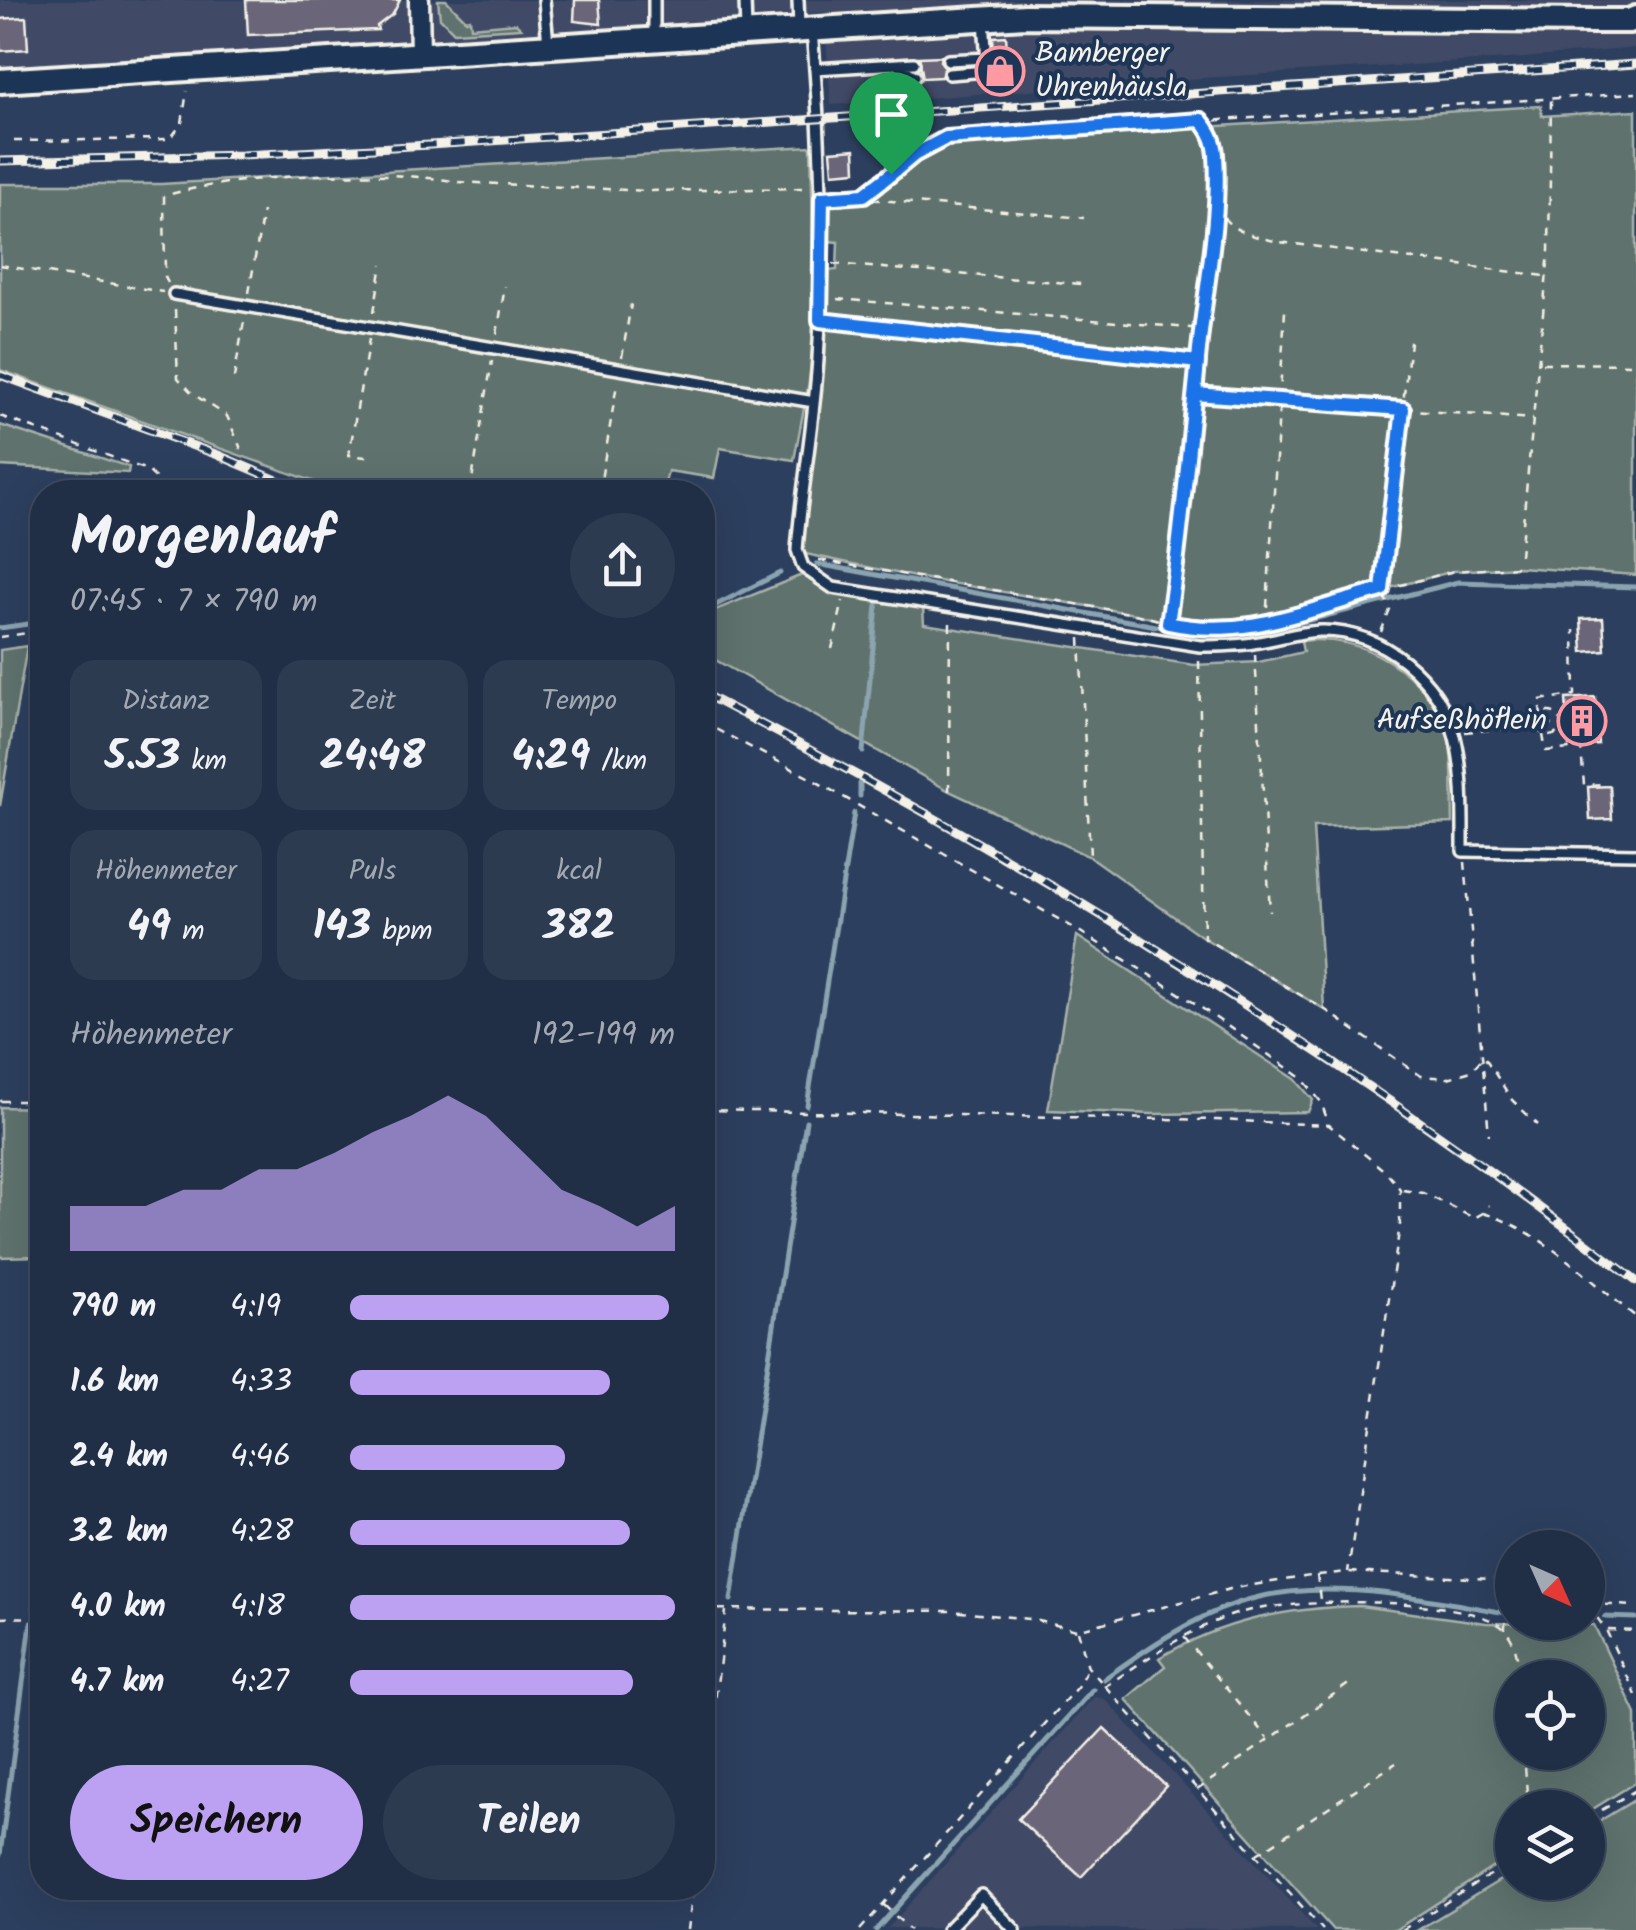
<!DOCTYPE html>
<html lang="de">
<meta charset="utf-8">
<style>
:root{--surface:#212f46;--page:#2d3b51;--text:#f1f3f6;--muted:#a2a9b3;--line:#3e4a5f;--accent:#bca0f2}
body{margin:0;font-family:Kalam,sans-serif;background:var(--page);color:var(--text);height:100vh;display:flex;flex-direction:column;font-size:38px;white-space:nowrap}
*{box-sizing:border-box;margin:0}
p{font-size:32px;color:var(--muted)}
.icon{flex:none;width:55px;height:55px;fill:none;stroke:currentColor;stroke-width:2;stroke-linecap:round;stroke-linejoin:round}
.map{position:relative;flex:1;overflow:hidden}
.side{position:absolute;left:30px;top:480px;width:685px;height:1420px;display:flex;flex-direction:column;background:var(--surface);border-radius:40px;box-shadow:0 10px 40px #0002,0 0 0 2px var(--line)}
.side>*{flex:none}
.needle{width:65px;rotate:135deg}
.fabs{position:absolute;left:1495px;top:1530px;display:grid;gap:20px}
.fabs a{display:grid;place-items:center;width:110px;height:110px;border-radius:50%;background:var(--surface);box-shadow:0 10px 40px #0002,0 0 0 2px var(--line);font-size:50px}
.pin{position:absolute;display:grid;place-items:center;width:85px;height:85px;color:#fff;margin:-102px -42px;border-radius:50% 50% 50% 0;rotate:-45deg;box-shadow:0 0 10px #0007}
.pin .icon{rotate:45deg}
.round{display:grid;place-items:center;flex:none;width:105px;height:105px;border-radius:52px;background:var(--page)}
.overview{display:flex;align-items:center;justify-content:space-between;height:170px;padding:0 40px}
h1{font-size:55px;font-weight:800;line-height:75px}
.stats{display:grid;grid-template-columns:repeat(3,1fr);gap:15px;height:170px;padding:10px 40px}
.stats div{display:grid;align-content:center;border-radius:25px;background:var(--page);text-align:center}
.stats b{font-size:42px;font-weight:800}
.stats small{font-size:28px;font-weight:400}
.stats p{font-size:28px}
.chart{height:280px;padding:20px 40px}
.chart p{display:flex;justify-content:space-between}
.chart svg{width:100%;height:180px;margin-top:10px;fill:var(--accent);opacity:.7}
.action{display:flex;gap:20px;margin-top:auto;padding:20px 40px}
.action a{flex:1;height:115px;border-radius:60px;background:var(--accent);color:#111;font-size:40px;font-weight:800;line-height:115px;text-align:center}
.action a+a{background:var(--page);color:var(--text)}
ul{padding:0 40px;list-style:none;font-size:32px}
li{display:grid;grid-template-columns:160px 120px 1fr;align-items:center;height:75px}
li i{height:25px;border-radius:12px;background:var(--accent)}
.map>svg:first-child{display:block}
.built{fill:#3f4a66}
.green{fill:#5e726d;stroke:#a9b2aa;stroke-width:2.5;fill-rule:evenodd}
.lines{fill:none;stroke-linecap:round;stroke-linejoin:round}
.stream{stroke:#8ba4b0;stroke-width:5}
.building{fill:#6a6579;stroke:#f4f1e8;stroke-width:2.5}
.service-casing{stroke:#f4f1e8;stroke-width:16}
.minor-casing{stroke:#f4f1e8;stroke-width:25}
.tertiary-casing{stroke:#f4f1e8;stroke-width:30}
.path{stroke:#f4f1e8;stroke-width:2.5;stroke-dasharray:8 8;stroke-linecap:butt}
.service{stroke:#1d3557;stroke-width:9}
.minor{stroke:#1d3557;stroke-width:18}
.tertiary{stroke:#1d3557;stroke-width:22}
.rail-casing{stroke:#f4f1e8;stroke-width:9}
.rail{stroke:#1d3557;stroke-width:5;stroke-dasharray:15;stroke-linecap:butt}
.route-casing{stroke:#fff;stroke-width:20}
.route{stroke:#1a73e8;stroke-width:12}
.labels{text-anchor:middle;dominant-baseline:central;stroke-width:8;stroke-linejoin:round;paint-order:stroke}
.poi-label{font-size:30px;fill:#f4f1e8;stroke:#1d3557;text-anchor:start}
</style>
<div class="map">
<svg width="1636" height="1930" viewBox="0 0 1636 1930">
<rect width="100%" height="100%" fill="#2c3f5e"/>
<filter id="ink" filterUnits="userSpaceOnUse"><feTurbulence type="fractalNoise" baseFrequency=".01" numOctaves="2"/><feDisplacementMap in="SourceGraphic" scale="20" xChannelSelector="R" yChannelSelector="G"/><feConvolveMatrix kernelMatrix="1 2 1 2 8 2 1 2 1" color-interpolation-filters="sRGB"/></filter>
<g filter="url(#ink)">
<path class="built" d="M0,0H1636V48L1524,58L1140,82L831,105L824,12L540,35L0,66Z
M1094,1697L1105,1699L1317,1930L888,1928Z"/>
<path class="green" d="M438,0H446L466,20L470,19L471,27L516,23L521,28L454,32L440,18Z
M1541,106L1542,116L1636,110V575L1518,567L1454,571L1329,604L1266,625L1233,628L1178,625L1135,614L915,577L801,553L825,356L828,271L837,270L838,242L828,241L829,203H859L919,157L948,143Z
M811,146L815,321L809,382L794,460L720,448L714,478L668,471L663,492H343L0,370V184H161Z
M0,425L129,467L128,473L0,466Z
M802,575L829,593L923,608L924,624L1194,665L1259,662L1303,652L1301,641C1362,633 1425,672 1447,731C1454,750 1452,800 1453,823L1313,827L1324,1009L1204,938L1090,857L949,791L703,653V615Z
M27,646L0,806V650Z
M1077,936L1295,1079L1313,1100L1308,1112L1152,1114L1048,1110Z
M0,1107L42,1108V1256L0,1257Z
M1360,1606L1486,1623L1594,1625L1636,1714V1782L1588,1812V1808H1512V1855L1395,1930H1333L1126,1699L1165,1666L1159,1658C1223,1620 1286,1608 1360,1606ZM1512,1678H1588V1752H1512Z
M1636,1799V1930H1418L1512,1873V1882H1588V1828Z"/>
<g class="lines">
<path class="stream" d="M817,564L1178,630L1259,633L1458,582L1636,587
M702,612L780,573
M0,628L42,622
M863,752L877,605
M860,780V796
M807,1106L854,813
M731,1600L806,1121
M34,1608L42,1554
M1605,1617L1636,1618
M1104,1679C1146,1649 1189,1619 1238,1603C1321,1574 1428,1600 1512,1614
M0,1855L31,1623
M876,1930L1093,1689"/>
</g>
<path class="building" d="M246,0H400L393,14L377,26L378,30L248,35Z
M575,0H599L601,24L574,21Z
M26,17L28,49L0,51V19Z
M1006,36L1009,78H996L993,37Z
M941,56L940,61L945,67L941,77L923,78L919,57Z
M855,149L856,171L833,173L831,151Z
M1603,618L1605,650L1583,652L1581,619Z
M1595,697L1598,744L1569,746L1566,699Z
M1610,786L1612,819L1590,820L1588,787Z
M1104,1728L1166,1786L1081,1877L1018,1819Z"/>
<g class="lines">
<g class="service-casing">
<path id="service" d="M544,0L548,44
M654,0V36
M745,0L746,32
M798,0L799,28
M984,20L988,77
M812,30C821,139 825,249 818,359C814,423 802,486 797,550L803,567L833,588L1200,646C1218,646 1235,646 1253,643C1276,640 1297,632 1320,631C1381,629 1440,679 1455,737C1464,773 1463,814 1463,851L1636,854
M948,60L987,58
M897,65L915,76
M815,69L914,63
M949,74L987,71
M174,294L814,402
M947,1930L981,1895L1015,1930"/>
</g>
<g class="minor-casing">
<path id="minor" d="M419,0L420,55"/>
</g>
<g class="tertiary-casing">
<path id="tertiary" d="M0,81L1025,16L1595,21H1629L1636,18"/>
</g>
<path class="path" d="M14,141L170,139L182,123L187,91
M834,198C884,198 900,157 946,138L1636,93
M856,198L1084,218
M1217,203C1224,232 1254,236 1279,242L1545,276
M833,264L1081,284
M0,265L163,292
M168,283L165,277L164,196C237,174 383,168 458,182L649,191L805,188
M249,293L263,211
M837,299L1202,329
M175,310L178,378L193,394L227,416L241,449
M374,312L382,264
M831,321L1196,362
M497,334L505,286
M369,339L349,455L373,458
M622,357L631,304
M1542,363L1636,364
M234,378L244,321
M1197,394L1533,419
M0,416L147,470L170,492
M470,492L492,361
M599,492L617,384
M1520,555L1549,251L1551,99
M819,560L1135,614L1178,625L1233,628L1266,625L1329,604L1454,571L1518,567
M1169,622L1215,197L1214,140L1202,122
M1266,623L1285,311
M1381,632L1390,610L1382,590L1411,333
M0,637L42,631
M1080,638L1090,857
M832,649L843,601
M1255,655L1270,912
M1199,661L1204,938L1324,1009L1421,1076L1448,1078L1471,1071L1484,1056L1512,1100L1538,1125
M1537 724a12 12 0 1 1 24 0a12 12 0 1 1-24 0Z
M1541,715L1539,700L1575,695L1574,630
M702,722L810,778L1074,928L1193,1002L1302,1078L1321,1102L1329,1125
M1465,732L1559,724
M1543,735L1546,751L1581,748L1584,785L1606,784
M949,791L950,619
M1465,862L1489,1135
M0,1101H42
M702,1110L1216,1120L1329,1125L1386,1172L1400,1189V1225L1348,1572
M1403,1190L1423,1193L1474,1218L1483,1213L1489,1205
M1483,1213C1542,1230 1589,1280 1636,1317
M1317,1575L1320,1600
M1589,1604L1636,1606
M1588,1605L1606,1630L1636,1695
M702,1609L950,1611L1030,1619L1077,1630L1234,1588L1317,1575L1348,1572L1512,1580
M0,1618L42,1617
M1505,1630V1606L1512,1588
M1608,1630L1636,1631
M1078,1631L1088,1667L1323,1930
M1184,1637L1268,1739
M1104,1687C1147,1659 1189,1628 1239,1613C1289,1599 1465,1594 1503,1628C1517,1642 1518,1659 1519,1678
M1524,1752L1528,1808
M1197,1790L1350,1683
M702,1808L726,1611
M1588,1818L1636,1790
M1257,1854L1396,1763
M884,1905L910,1930
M688,1930L693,1888
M860,1930L1077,1687L1087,1669
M1402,1930L1512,1861"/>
<use href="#service" class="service"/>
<use href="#minor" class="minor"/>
<use href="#tertiary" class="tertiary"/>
<g class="rail-casing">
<path id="rail" d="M0,161L242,155L430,145L1636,64
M0,375L218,455L305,492
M702,693C1030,862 1345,1054 1636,1281"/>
</g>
<use href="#rail" class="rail"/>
</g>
</g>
<g class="lines" filter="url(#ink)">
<g class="route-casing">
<path id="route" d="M891,174L864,195L822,198L820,320L1198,362L1195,394L1403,409L1382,590C1309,609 1246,640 1168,623C1183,526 1190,429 1201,332C1208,274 1220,213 1216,155C1215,140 1210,131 1201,120L946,138L914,155L891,174"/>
</g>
<use href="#route" class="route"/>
</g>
<defs>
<g id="shop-ring" transform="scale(2.5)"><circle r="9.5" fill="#1d3557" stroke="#ff9aa2" stroke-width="1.5"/><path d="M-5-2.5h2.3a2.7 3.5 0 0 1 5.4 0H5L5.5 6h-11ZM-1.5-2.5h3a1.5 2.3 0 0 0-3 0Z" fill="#ff9aa2"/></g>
<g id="building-ring" transform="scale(2.5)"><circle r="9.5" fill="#1d3557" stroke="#ff9aa2" stroke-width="1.5"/><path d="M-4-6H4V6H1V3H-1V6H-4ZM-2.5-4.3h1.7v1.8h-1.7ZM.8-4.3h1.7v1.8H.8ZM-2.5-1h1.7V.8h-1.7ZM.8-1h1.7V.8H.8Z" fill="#ff9aa2"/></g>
</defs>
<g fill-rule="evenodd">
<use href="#shop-ring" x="1000" y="71"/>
<use href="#building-ring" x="1582" y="721"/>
</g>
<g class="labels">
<g class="poi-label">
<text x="1035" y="54">Bamberger<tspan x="1035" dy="34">Uhrenhäusla</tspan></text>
<text x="1547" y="721" text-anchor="end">Aufseßhöflein</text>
</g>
</g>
</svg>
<div class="fabs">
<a><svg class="needle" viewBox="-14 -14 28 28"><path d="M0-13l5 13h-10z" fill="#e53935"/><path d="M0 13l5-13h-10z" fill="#a2a9b3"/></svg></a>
<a><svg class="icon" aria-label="locate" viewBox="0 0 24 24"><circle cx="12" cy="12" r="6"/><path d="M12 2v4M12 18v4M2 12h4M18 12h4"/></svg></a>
<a><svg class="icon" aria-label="layers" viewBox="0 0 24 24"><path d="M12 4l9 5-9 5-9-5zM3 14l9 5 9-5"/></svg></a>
</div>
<div class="pin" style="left:891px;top:174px;background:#1e9e55"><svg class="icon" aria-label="arrive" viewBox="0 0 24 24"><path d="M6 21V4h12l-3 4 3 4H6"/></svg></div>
<section class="side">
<div class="overview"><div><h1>Morgenlauf</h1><p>07:45 · 7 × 790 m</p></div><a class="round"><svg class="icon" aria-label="share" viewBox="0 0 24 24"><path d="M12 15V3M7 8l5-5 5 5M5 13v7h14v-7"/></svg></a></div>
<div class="stats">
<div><p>Distanz</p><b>5.53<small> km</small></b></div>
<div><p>Zeit</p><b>24:48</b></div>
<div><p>Tempo</p><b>4:29<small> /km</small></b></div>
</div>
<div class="stats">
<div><p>Höhenmeter</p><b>49<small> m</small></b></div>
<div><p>Puls</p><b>143<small> bpm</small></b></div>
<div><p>kcal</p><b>382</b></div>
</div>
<div class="chart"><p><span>Höhenmeter</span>192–199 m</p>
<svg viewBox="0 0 160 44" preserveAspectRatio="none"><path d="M0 44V33L10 33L20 33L30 29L40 29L50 24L60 24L70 20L80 15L90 11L100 6L110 11L120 20L130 29L140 33L150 38L160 33V44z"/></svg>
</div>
<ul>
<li><b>790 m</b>4:19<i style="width:98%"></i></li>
<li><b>1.6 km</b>4:33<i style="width:80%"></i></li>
<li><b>2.4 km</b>4:46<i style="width:66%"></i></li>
<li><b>3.2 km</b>4:28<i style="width:86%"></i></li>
<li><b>4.0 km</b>4:18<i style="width:100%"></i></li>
<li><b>4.7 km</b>4:27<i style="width:87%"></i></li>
</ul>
<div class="action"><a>Speichern</a><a>Teilen</a></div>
</section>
</div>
